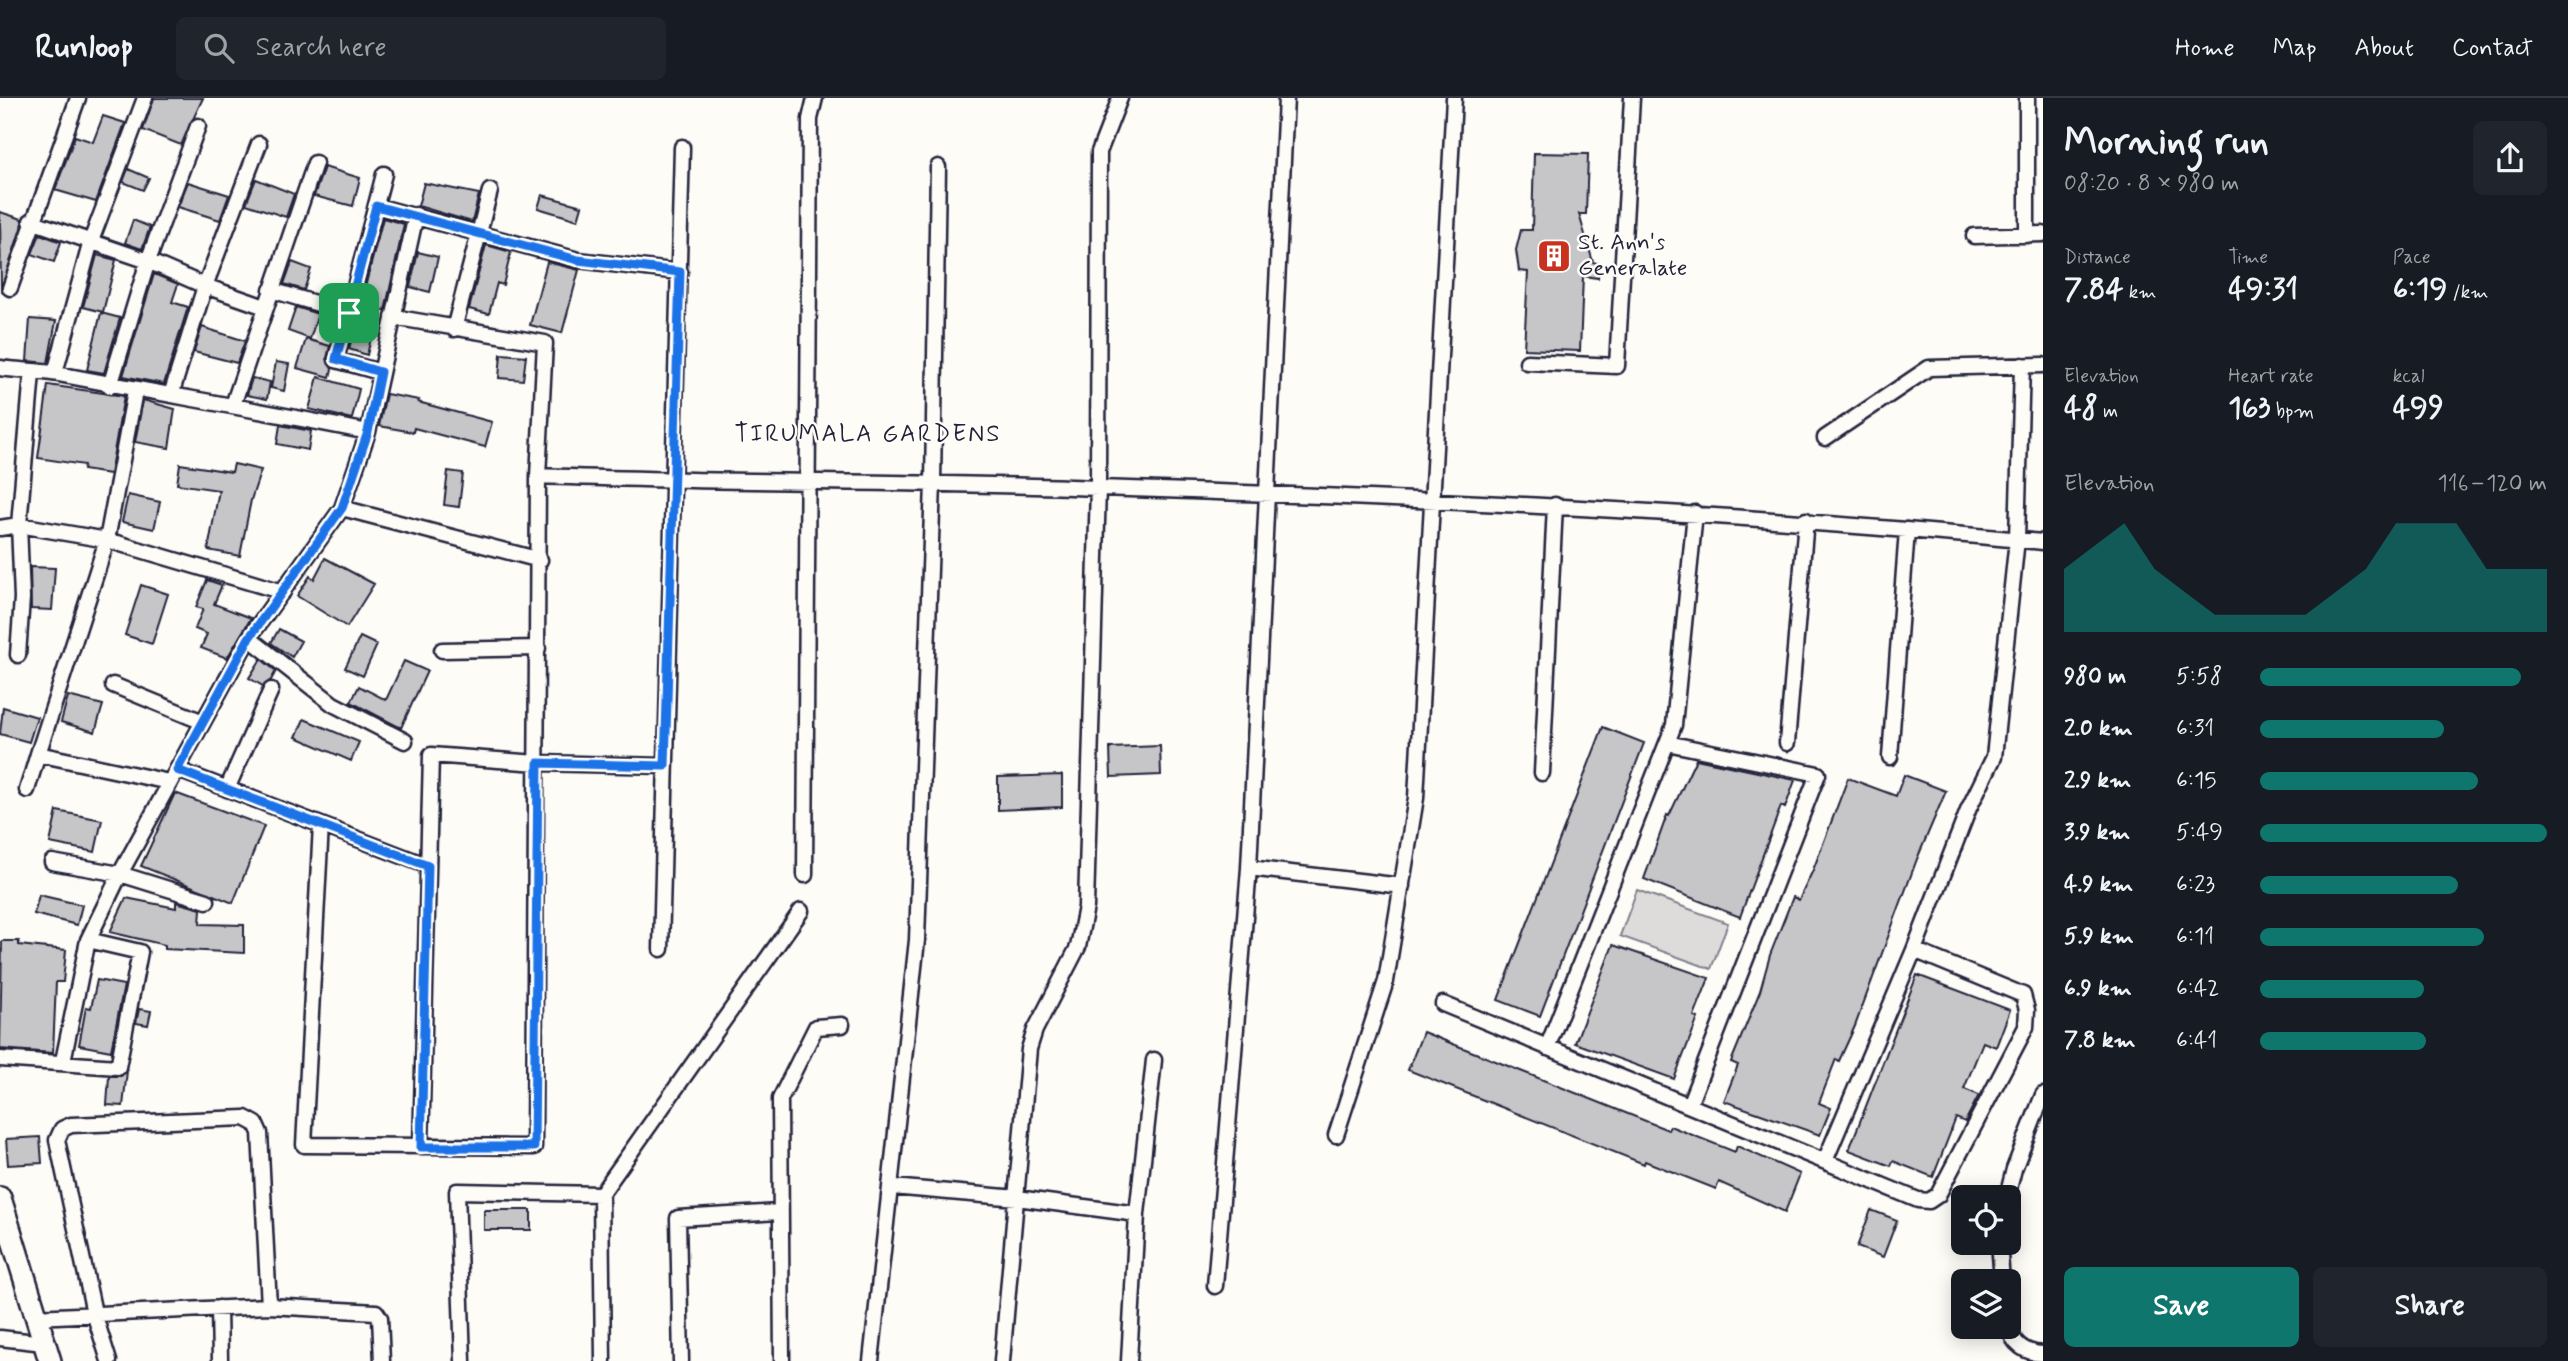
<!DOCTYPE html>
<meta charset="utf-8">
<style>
:root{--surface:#171b24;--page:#20242c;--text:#f1f3f6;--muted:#9ea1a6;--line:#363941;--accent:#0f766e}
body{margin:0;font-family:Mynerve,sans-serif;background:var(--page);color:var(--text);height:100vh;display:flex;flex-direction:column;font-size:26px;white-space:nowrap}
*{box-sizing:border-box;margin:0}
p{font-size:23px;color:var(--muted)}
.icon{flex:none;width:38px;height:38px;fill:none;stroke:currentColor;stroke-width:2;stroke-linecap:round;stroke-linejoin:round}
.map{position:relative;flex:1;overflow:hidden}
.drawer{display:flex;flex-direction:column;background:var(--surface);width:525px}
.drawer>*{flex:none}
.controls{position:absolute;left:1951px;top:1087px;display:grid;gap:14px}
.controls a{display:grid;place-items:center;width:70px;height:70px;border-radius:10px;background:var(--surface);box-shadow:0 4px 18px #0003;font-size:35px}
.pin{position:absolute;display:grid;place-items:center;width:60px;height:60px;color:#fff;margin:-30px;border-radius:14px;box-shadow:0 4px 10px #0006}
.round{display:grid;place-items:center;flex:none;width:74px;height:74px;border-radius:10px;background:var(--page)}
.head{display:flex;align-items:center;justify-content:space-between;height:119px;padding:0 21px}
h1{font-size:38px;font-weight:700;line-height:52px}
.stats{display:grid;grid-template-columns:repeat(3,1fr);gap:10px;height:119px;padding:7px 21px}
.stats div{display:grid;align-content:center}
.stats b{font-size:30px;font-weight:700}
.stats small{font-size:19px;font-weight:400}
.stats p{font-size:19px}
.chart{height:196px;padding:14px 21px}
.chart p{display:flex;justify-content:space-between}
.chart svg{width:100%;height:126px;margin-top:7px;fill:var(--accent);opacity:.7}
.action{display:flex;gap:14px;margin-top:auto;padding:14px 21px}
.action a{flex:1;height:80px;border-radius:10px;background:var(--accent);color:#fff;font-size:28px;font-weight:700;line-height:80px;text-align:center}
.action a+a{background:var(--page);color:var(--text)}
ul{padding:0 21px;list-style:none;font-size:23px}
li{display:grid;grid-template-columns:112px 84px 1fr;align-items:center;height:52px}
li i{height:18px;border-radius:9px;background:var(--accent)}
header{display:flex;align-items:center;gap:42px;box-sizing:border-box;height:98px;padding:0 35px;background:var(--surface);border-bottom:2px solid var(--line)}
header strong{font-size:33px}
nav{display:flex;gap:38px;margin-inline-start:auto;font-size:24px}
.search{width:490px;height:63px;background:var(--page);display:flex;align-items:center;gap:18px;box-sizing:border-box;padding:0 24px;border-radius:10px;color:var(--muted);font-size:26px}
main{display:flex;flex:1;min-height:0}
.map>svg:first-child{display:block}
.green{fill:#dddcdb;stroke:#807f8b;stroke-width:2}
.building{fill:#c6c6c8;stroke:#22223b;stroke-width:2}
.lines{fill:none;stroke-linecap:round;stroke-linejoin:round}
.street-casing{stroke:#22223b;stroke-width:19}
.secondary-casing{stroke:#22223b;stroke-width:26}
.street{stroke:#fdfcf7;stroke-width:14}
.secondary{stroke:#fdfcf7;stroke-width:21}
.route-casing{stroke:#fff;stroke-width:14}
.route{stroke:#1a73e8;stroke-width:9}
.labels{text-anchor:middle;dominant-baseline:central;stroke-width:5;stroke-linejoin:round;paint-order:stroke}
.poi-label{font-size:23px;fill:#22223b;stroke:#fdfcf7;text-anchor:start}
.neighbourhood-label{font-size:24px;letter-spacing:2px;fill:#22223b;stroke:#fdfcf7}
</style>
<header>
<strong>Runloop</strong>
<div class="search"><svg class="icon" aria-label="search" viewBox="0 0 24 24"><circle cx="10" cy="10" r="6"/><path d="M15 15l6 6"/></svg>Search here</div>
<nav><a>Home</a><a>Map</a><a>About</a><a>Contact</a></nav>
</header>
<main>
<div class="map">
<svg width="2043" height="1263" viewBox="0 0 2043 1263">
<rect width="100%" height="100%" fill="#fdfcf7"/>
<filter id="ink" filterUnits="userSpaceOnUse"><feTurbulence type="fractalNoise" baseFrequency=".0143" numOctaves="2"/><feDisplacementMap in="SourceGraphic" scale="14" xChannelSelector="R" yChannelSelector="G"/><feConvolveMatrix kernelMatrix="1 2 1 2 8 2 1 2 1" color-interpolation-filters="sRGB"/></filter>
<g filter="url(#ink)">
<path class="green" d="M1637,792L1728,825L1711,871L1620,838Z"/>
<path class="building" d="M154,0H203L181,47L143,32Z
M103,18L125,25L96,104L55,92L75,38L93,44Z
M1534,55L1588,56L1586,116H1579L1593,164L1599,166L1598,180L1583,178L1580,253L1524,251L1528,174L1519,173L1516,152L1521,132H1532Z
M324,69L360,80L353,108L314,98Z
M128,71L149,80L143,92L123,84Z
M256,81L294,96L286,119L246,106Z
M188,84L229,97L220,122L178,109Z
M424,85L479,96L472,124L418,108Z
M542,97L582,108L578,122L538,110Z
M0,114L22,121V127L1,192Z
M383,120L404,126L385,213L378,211L367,257L349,251Z
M133,122L150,129L142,151L125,145Z
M40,136L61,144L54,164L32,156Z
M486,147L511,154L503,187L497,185L489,216L469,211Z
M418,154L438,159L430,194L410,189Z
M97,157L116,162L103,214L83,209Z
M292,164L311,171L304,192L284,186Z
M547,164L579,172L562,235L530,227Z
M154,176L178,186L172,204L188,209L164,286L123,278Z
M296,209L318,216L310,241L288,233Z
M101,215L120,220L104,275L87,272Z
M30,221L56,223L48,265L27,263Z
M202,229L245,243L237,265L194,254Z
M306,241L330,248L327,260L332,271L330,279L297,270Z
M501,256L526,258L523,282L499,280Z
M276,264L289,266L284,293L271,290Z
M318,279L359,291L352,321L309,311Z
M252,280L270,284L267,301L247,297Z
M48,287L124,298L110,376L83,372L84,367L38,360Z
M386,296L419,302L418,304L492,324L485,349L414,330L413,334L379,328Z
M143,302L175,311L169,350L135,344Z
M280,327L311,333L308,352L277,346Z
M180,366L232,374L234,366L261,372L251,402L240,458L208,452L219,392L177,386Z
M448,373L463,375L459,409L444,407Z
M128,397L160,404L154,431L122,424Z
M325,460L374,486L347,529L297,498L310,478L314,481Z
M30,469L55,470L52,512L31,511Z
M207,482L222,487L214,506L251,520L227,560L201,550L207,536L195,531L203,511L196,509Z
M141,487L168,496L152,546L125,537Z
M279,531L301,543L292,559L271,545Z
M360,539L377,547L363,578L345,570Z
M261,561L276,573L271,582L263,588L249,580Z
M404,563L427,573L401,630L351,604L359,588L386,602Z
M68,598L103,607L95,634L61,624Z
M3,609L37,619L29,644L0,636Z
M304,621L359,644L351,663L296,639Z
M1603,629L1644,645L1540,918L1498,902Z
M1160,648L1161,677L1111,679L1110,650Z
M1696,661L1795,682L1785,710L1781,708L1740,819L1644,781L1667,717L1669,718Z
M1062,677V709L998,712V679Z
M1904,677L1946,693L1917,761L1855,928L1839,963L1836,961L1819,1005L1831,1010L1820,1037L1724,1003L1738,967L1731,964L1760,893L1770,857L1793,799L1799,802L1813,772L1848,680L1896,698Z
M175,695L264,728L233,805L141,768Z
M57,713L102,722L95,754L50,745Z
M39,797L82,807L77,827L34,816Z
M126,800L176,810V804L201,811L200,826L244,827V855L165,851V847L110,834Z
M2,843H19V847L66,852L63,884H56L53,955L0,951Z
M1613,847L1709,880L1694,918L1698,920L1674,981L1575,945Z
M1917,877L2010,912L1996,949L1983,944L1964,991L1979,997L1965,1024L1956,1020L1933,1079L1893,1063L1891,1068L1849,1052Z
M97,882L124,887L111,953L79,947L86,909L91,910Z
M139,911L151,913L148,927L136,925Z
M1423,934L1668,1032L1670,1028L1735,1054L1737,1048L1800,1076L1785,1114L1719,1084L1716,1091L1645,1063L1644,1066L1408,972Z
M127,973L123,1008L107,1007L109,978H121Z
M40,1039L42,1065L8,1067L6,1041Z
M484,1112H531V1132H484Z
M1871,1112L1897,1122L1883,1159L1857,1149Z"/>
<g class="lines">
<g class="street-casing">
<path id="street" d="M2027,0V137
M376,108L578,162L680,174
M31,123L148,163L205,188L265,209
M1974,138L2043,136
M10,190L78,0
M271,192L349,215
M454,231L490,93
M1527,264L1617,268L1632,0
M0,270C19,273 40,272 58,276C162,296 265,313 368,334
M380,274L336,262L384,76
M55,275L91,143L145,0
M110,288L148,163L198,28
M171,297L205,188L259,46
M233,307L315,65
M1825,340L1929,270L2043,267
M538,378C725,385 912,383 1098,390C1414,400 1729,414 2043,444
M342,410L540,462
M0,430L19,427L107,442L283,494
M249,540L333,606L405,643
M442,552L538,550
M18,557L22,500L19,427L32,275
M113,587L203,624
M1667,645L1818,676L1689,1007
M1787,645L1806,422
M38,656L107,442L135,293
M1890,659L1907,432
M178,672L428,768
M1542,675L1555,407
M227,691L271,592
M27,692L38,656L169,684
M321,727L304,1047L534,1049L538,378L545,245L393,219
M52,764L120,776L207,803
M1249,770L1402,788
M805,777L810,21L815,0
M661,851L682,49
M1443,906L1918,1102L1929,1103L1938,1097L2026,929L2027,912L2023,897L1914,852
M1547,950L1674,627L1695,415
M0,961L118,969L140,854L88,842
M63,963L88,842L120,776L249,540L342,410L368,334L416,117
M1336,1037L1386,883L1416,700L1454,0
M421,1049L431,657L538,665L665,668
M1825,1063L1914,852L1969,710L1994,659L2017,441L2022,267
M892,1089L1017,1100L1137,1116L1129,1263
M2007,1099L2014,1071L2043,997
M1137,1116L1154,962
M1999,1144L2002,1183
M1215,1188L1249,770L1286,0
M269,1208L376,1214L380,1220L382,1263
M219,1210L220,1263
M35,1219L269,1208L260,1035L256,1026L245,1020L71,1027L62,1031L57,1042L94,1215L109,1263
M2009,1228C2012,1247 2026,1255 2043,1256
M0,1240L44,1245
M463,1263L457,1093L601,1096
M603,1263L601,1096L801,813
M681,1263L678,1120L779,1114
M782,1263L780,1001L816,929L842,927
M871,1263L917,842L933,385L938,69
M1002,1263L1029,951L1035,932L1078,849L1086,809L1098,389L1099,54L1120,0"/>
</g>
<g class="secondary-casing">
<path id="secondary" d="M0,1100L50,1263"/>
</g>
<use href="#street" class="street"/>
<use href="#secondary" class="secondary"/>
</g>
</g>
<g class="lines" filter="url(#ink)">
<g class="route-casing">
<path id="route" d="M376,108L578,162L680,174L665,668L538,665L534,1049H421L428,768L177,672L249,540L342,410L368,334L380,274L336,261Z"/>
</g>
<use href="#route" class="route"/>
</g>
<defs>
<g id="building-square" transform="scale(1.75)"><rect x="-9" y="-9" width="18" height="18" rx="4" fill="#c8321e" stroke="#fdfcf7"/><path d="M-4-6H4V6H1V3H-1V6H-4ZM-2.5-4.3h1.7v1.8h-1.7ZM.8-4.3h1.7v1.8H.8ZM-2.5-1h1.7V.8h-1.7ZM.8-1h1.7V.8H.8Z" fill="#fff"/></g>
</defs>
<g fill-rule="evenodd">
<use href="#building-square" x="1554" y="158"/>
</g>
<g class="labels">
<g class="poi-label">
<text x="1578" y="145">St. Ann's<tspan x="1578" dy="26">Generalate</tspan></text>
</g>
<g class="neighbourhood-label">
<text x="868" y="336">TIRUMALA GARDENS</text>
</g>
</g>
</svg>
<div class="controls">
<a><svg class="icon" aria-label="locate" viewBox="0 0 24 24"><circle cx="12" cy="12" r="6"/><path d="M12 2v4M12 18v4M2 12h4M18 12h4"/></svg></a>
<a><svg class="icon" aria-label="layers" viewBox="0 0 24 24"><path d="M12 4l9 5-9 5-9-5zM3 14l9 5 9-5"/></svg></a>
</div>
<div class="pin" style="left:349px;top:215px;background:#1e9e55"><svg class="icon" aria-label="arrive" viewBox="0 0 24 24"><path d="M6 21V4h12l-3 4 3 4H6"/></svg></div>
</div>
<section class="drawer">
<div class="head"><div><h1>Morning run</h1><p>08:20 · 8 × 980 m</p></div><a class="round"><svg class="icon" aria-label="share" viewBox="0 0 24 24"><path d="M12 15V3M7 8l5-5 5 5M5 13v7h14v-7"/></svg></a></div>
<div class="stats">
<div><p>Distance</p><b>7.84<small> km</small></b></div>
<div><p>Time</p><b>49:31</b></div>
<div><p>Pace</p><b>6:19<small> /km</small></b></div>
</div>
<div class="stats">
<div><p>Elevation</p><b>48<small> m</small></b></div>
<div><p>Heart rate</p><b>163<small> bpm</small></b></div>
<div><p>kcal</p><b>499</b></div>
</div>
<div class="chart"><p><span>Elevation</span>116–120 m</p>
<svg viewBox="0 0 160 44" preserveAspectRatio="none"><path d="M0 44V22L10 14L20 6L30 22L40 30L50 38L60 38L70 38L80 38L90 30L100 22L110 6L120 6L130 6L140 22L150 22L160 22V44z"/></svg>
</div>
<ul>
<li><b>980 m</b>5:58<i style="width:91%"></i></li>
<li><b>2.0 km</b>6:31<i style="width:64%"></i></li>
<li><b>2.9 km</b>6:15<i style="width:76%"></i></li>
<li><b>3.9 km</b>5:49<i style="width:100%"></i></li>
<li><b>4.9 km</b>6:23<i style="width:69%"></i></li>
<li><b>5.9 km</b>6:11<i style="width:78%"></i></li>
<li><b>6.9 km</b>6:42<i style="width:57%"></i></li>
<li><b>7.8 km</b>6:41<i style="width:58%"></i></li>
</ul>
<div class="action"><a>Save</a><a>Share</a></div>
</section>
</main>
